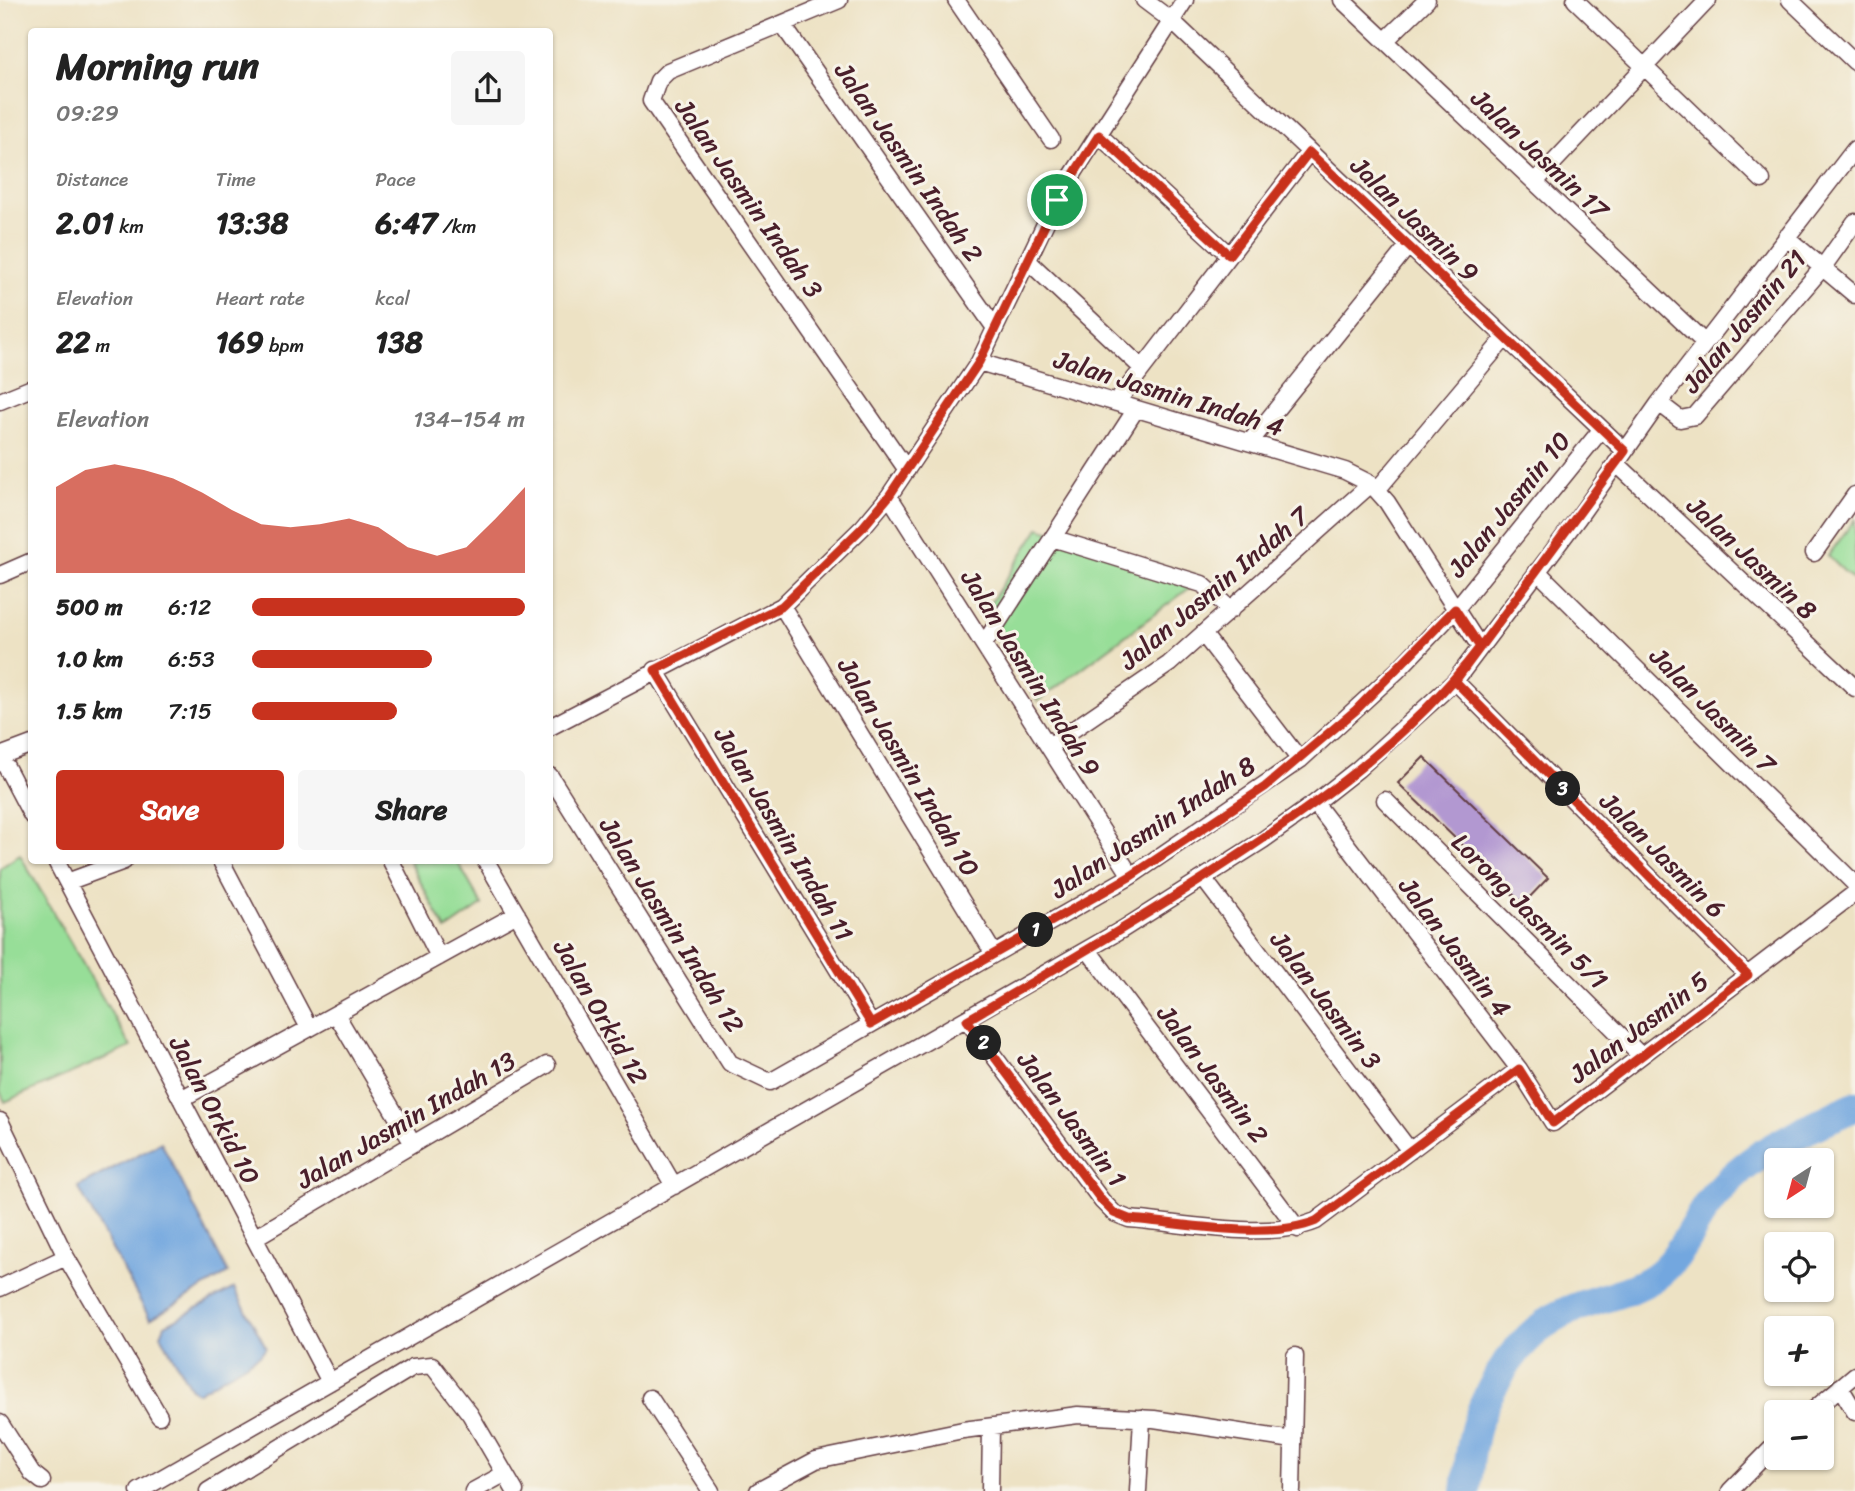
<!DOCTYPE html>
<meta charset="utf-8">
<style>
:root{--surface:#fff;--page:#f6f6f6;--text:#222;--muted:#767676;--accent:#c8321e}
body{margin:0;font-family:Sriracha,sans-serif;background:var(--page);color:var(--text);height:100vh;display:flex;flex-direction:column;font-size:26px;white-space:nowrap}
*{box-sizing:border-box;margin:0}
p{font-size:23px;color:var(--muted)}
.icon{flex:none;width:38px;height:38px;fill:none;stroke:currentColor;stroke-width:2;stroke-linecap:round;stroke-linejoin:round}
.map{position:relative;flex:1;overflow:hidden}
.sheet{position:absolute;left:28px;top:28px;width:525px;height:836px;display:flex;flex-direction:column;background:var(--surface);border-radius:7px;box-shadow:0 2px 5px #0004}
.sheet>*{flex:none}
.needle{width:46px;rotate:216deg}
.tools{position:absolute;left:1764px;top:1148px;display:grid;gap:14px}
.tools a{display:grid;place-items:center;width:70px;height:70px;border-radius:7px;background:var(--surface);box-shadow:0 2px 5px #0004;font-size:35px}
.pin{position:absolute;display:grid;place-items:center;width:60px;height:60px;color:#fff;margin:-30px;border:4px solid #fff;border-radius:50%;box-shadow:0 2px 7px #0007}
.km{position:absolute;width:35px;height:35px;margin:-18px;border-radius:50%;background:#222;color:#fff;font-size:19px;line-height:35px;text-align:center}
.round{display:grid;place-items:center;flex:none;width:74px;height:74px;border-radius:7px;background:var(--page)}
.head{display:flex;align-items:center;justify-content:space-between;height:119px;padding:0 28px}
h1{font-size:38px;font-weight:800;line-height:52px}
.stats{display:grid;grid-template-columns:repeat(3,1fr);gap:10px;height:119px;padding:7px 28px}
.stats div{display:grid;align-content:center}
.stats b{font-size:30px;font-weight:800}
.stats small{font-size:19px;font-weight:400}
.stats p{font-size:19px}
.chart{height:196px;padding:14px 28px}
.chart p{display:flex;justify-content:space-between}
.chart svg{width:100%;height:126px;margin-top:7px;fill:var(--accent);opacity:.7}
.button{display:flex;gap:14px;margin-top:auto;padding:14px 28px}
.button a{flex:1;height:80px;border-radius:7px;background:var(--accent);color:#fff;font-size:28px;font-weight:800;line-height:80px;text-align:center}
.button a+a{background:var(--page);color:var(--text)}
ul{padding:0 28px;list-style:none;font-size:23px}
li{display:grid;grid-template-columns:112px 84px 1fr;align-items:center;height:52px}
li i{height:18px;border-radius:9px;background:var(--accent)}
.map>svg:first-child{display:block}
.green{fill:#97de98;stroke:#707e62;stroke-width:2}
.water{fill:#73a7df;stroke:#5e6385;stroke-width:2}
.lines{fill:none;stroke-linecap:round;stroke-linejoin:round}
.river{stroke:#73a7df;stroke-width:30}
.building{fill:#b298d1}
.minor-casing{stroke:#623c42;stroke-width:19}
.minor{stroke:#fff;stroke-width:16}
.route-casing{stroke:#fff;stroke-width:14}
.route{stroke:#c8321e;stroke-width:9}
.labels{text-anchor:middle;dominant-baseline:central;stroke-width:6;stroke-linejoin:round;paint-order:stroke}
.street-label{font-size:26px;fill:#4a1f2b;stroke:#f7f3e8}
</style>
<div class="map">
<svg width="1855" height="1491" viewBox="0 0 1855 1491">
<rect width="100%" height="100%" fill="#f7f3e8"/>
<filter id="ink" filterUnits="userSpaceOnUse"><feTurbulence type="fractalNoise" baseFrequency=".0143" numOctaves="2"/><feDisplacementMap in="SourceGraphic" scale="14" xChannelSelector="R" yChannelSelector="G"/><feConvolveMatrix kernelMatrix="1 2 1 2 8 2 1 2 1" color-interpolation-filters="sRGB"/></filter>
<filter id="wash" filterUnits="userSpaceOnUse"><feTurbulence type="fractalNoise" baseFrequency=".00686" numOctaves="4" result="noise"/><feDisplacementMap in="SourceGraphic" scale="28" xChannelSelector="R" yChannelSelector="G"/><feGaussianBlur stdDeviation="1.57" result="paint"/><feColorMatrix in="noise" values="0 0 0 0 0 0 0 0 0 0 0 0 0 0 0 0 0 1.4 0 .05"/><feComposite in="paint" operator="in"/></filter>
<g filter="url(#wash)">
<rect width="100%" height="100%" fill="#ede2c4"/>
<path class="green" d="M1855,519V582L1828,556Z
M1039,528L1203,578L1038,701L982,616Z
M20,855L131,1047L5,1102L0,1092V868Z
M409,861H457L482,905L446,930Z"/>
<path class="water" d="M161,1142L228,1273L150,1319L78,1187Z
M234,1288L266,1347L260,1355L197,1393L190,1387L161,1335L165,1325Z"/>
<g class="lines">
<path class="river" d="M1466,1491C1469,1469 1470,1443 1477,1423C1491,1381 1520,1336 1559,1315C1588,1299 1625,1296 1653,1278C1681,1260 1693,1222 1713,1197C1750,1152 1804,1131 1855,1106"/>
</g>
<g id="blocks">
<path class="building" d="M1424,757L1548,878L1523,904L1398,783Z"/>
</g>
</g>
<g filter="url(#ink)">
<use href="#blocks" fill-opacity="0" stroke="#623c42" stroke-width="2"/>
<g class="lines">
<g class="minor-casing">
<path id="minor" d="M839,0L668,71L658,81L651,101L907,470
M956,0L1051,139
M1144,0L1172,21L1625,451
M1342,0L1705,343
M1575,0L1762,180
M1790,0L1855,62
M782,24L995,328
M1385,41L1427,0
M1099,135L1229,255
M1535,182L1708,0
M1786,237L1855,295
M1027,260L1142,368
M979,362L1345,471L1371,484L1387,502L1480,647
M0,401L32,388
M1116,403L1309,152
M1659,403L1680,419L1695,416L1823,267L1855,222
M1250,442L1408,246
M1616,463L1855,688
M1377,490L1505,338
M889,496L1131,876
M1052,538L1202,584L1231,610
M1814,553L1855,495
M1537,571L1855,884
M0,575L32,561
M782,606L994,954
M1204,635L1300,760
M984,644L1136,409
M655,670L871,1024
M1455,681L1747,975
M550,727L782,606L863,527L889,496L979,362L1057,199L1185,0
M1049,746L1169,664L1371,484
M0,755L32,816
M0,756L32,744
M550,776L730,1063L770,1082L1131,876L1300,760L1398,670L1456,609L1601,430
M1385,800L1641,1056
M1315,803L1519,1069L1553,1123L1855,893
M56,861L330,1382
M221,861L309,1028
M391,861L439,957
M486,861L674,1186
M1203,878L1410,1151
M67,882L124,861
M1088,950L1298,1229
M336,1014L413,1144
M967,1020L1102,1201L1114,1213L1129,1219C1183,1223 1268,1241 1316,1221L1519,1069
M181,1099L517,914
M0,1121L66,1257L159,1416
M254,1238L547,1065
M0,1288L66,1257
M1840,1387L1855,1412
M650,1398L711,1491
M1811,1412L1855,1375
M0,1423L32,1473L42,1481
M139,1491L1123,929L1263,840L1315,803L1358,769L1455,681L1578,518L1659,403L1855,149
M208,1491L413,1367L432,1365L470,1414L515,1491
M473,1491L504,1474
M758,1491L816,1460L963,1430L1078,1415L1154,1419L1293,1440
M990,1491L991,1427
M1138,1491L1142,1418
M1292,1491L1295,1356
M1730,1491L1776,1444"/>
</g>
<use href="#minor" class="minor"/>
</g>
</g>
<g class="lines" filter="url(#ink)">
<g class="route-casing">
<path id="route" d="M1057,200L979,362L889,496L863,527L782,606L655,670L871,1024L1131,876L1265,787L1356,710L1455,609L1480,647C1409,741 1306,812 1208,875C1129,926 1048,973 967,1020L1102,1201L1114,1213L1129,1219C1183,1223 1267,1241 1316,1221L1519,1069L1553,1123L1748,975L1455,681L1625,451L1309,152L1229,255L1099,135L1057,200"/>
</g>
<use href="#route" class="route"/>
</g>
<g class="labels">
<g class="street-label">
<text transform="translate(1540 154) rotate(43)">Jalan Jasmin 17</text>
<text transform="translate(909 162) rotate(55)">Jalan Jasmin Indah 2</text>
<text transform="translate(749 198) rotate(55)">Jalan Jasmin Indah 3</text>
<text transform="translate(1415 219) rotate(44)">Jalan Jasmin 9</text>
<text transform="translate(1744 321) rotate(-50)">Jalan Jasmin 21</text>
<text transform="translate(1169 393) rotate(17)">Jalan Jasmin Indah 4</text>
<text transform="translate(1509 504) rotate(-51)">Jalan Jasmin 10</text>
<text transform="translate(1752 558) rotate(43)">Jalan Jasmin 8</text>
<text transform="translate(1214 588) rotate(-40)">Jalan Jasmin Indah 7</text>
<text transform="translate(1031 673) rotate(58)">Jalan Jasmin Indah 9</text>
<text transform="translate(1713 710) rotate(45)">Jalan Jasmin 7</text>
<text transform="translate(909 767) rotate(59)">Jalan Jasmin Indah 10</text>
<text transform="translate(1153 827) rotate(-33)">Jalan Jasmin Indah 8</text>
<text transform="translate(784 834) rotate(59)">Jalan Jasmin Indah 11</text>
<text transform="translate(1663 855) rotate(45)">Jalan Jasmin 6</text>
<text transform="translate(1530 911) rotate(45)">Lorong Jasmin 5/1</text>
<text transform="translate(672 925) rotate(58)">Jalan Jasmin Indah 12</text>
<text transform="translate(1455 947) rotate(53)">Jalan Jasmin 4</text>
<text transform="translate(1326 1000) rotate(53)">Jalan Jasmin 3</text>
<text transform="translate(601 1012) rotate(60)">Jalan Orkid 12</text>
<text transform="translate(1639 1027) rotate(-37)">Jalan Jasmin 5</text>
<text transform="translate(1213 1074) rotate(53)">Jalan Jasmin 2</text>
<text transform="translate(215 1110) rotate(62)">Jalan Orkid 10</text>
<text transform="translate(1072 1119) rotate(53)">Jalan Jasmin 1</text>
<text transform="translate(406 1120) rotate(-30)">Jalan Jasmin Indah 13</text>
</g>
</g>
</svg>
<div class="tools">
<a><svg class="needle" viewBox="-14 -14 28 28"><path d="M0-13l5 13h-10z" fill="#e53935"/><path d="M0 13l5-13h-10z" fill="#767676"/></svg></a>
<a><svg class="icon" aria-label="locate" viewBox="0 0 24 24"><circle cx="12" cy="12" r="6"/><path d="M12 2v4M12 18v4M2 12h4M18 12h4"/></svg></a>
<a>+</a>
<a>−</a>
</div>
<div class="pin" style="left:1057px;top:200px;background:#1e9e55"><svg class="icon" aria-label="arrive" viewBox="0 0 24 24"><path d="M6 21V4h12l-3 4 3 4H6"/></svg></div>
<b class="km" style="left:1036px;top:930px">1</b>
<b class="km" style="left:984px;top:1043px">2</b>
<b class="km" style="left:1563px;top:789px">3</b>
<section class="sheet">
<div class="head"><div><h1>Morning run</h1><p>09:29</p></div><a class="round"><svg class="icon" aria-label="share" viewBox="0 0 24 24"><path d="M12 15V3M7 8l5-5 5 5M5 13v7h14v-7"/></svg></a></div>
<div class="stats">
<div><p>Distance</p><b>2.01<small> km</small></b></div>
<div><p>Time</p><b>13:38</b></div>
<div><p>Pace</p><b>6:47<small> /km</small></b></div>
</div>
<div class="stats">
<div><p>Elevation</p><b>22<small> m</small></b></div>
<div><p>Heart rate</p><b>169<small> bpm</small></b></div>
<div><p>kcal</p><b>138</b></div>
</div>
<div class="chart"><p><span>Elevation</span>134–154 m</p>
<svg viewBox="0 0 160 44" preserveAspectRatio="none"><path d="M0 44V14L10 8L20 6L30 8L40 11L50 16L60 22L70 27L80 28L90 27L100 25L110 28L120 35L130 38L140 35L150 25L160 14V44z"/></svg>
</div>
<ul>
<li><b>500 m</b>6:12<i style="width:100%"></i></li>
<li><b>1.0 km</b>6:53<i style="width:66%"></i></li>
<li><b>1.5 km</b>7:15<i style="width:53%"></i></li>
</ul>
<div class="button"><a>Save</a><a>Share</a></div>
</section>
</div>
